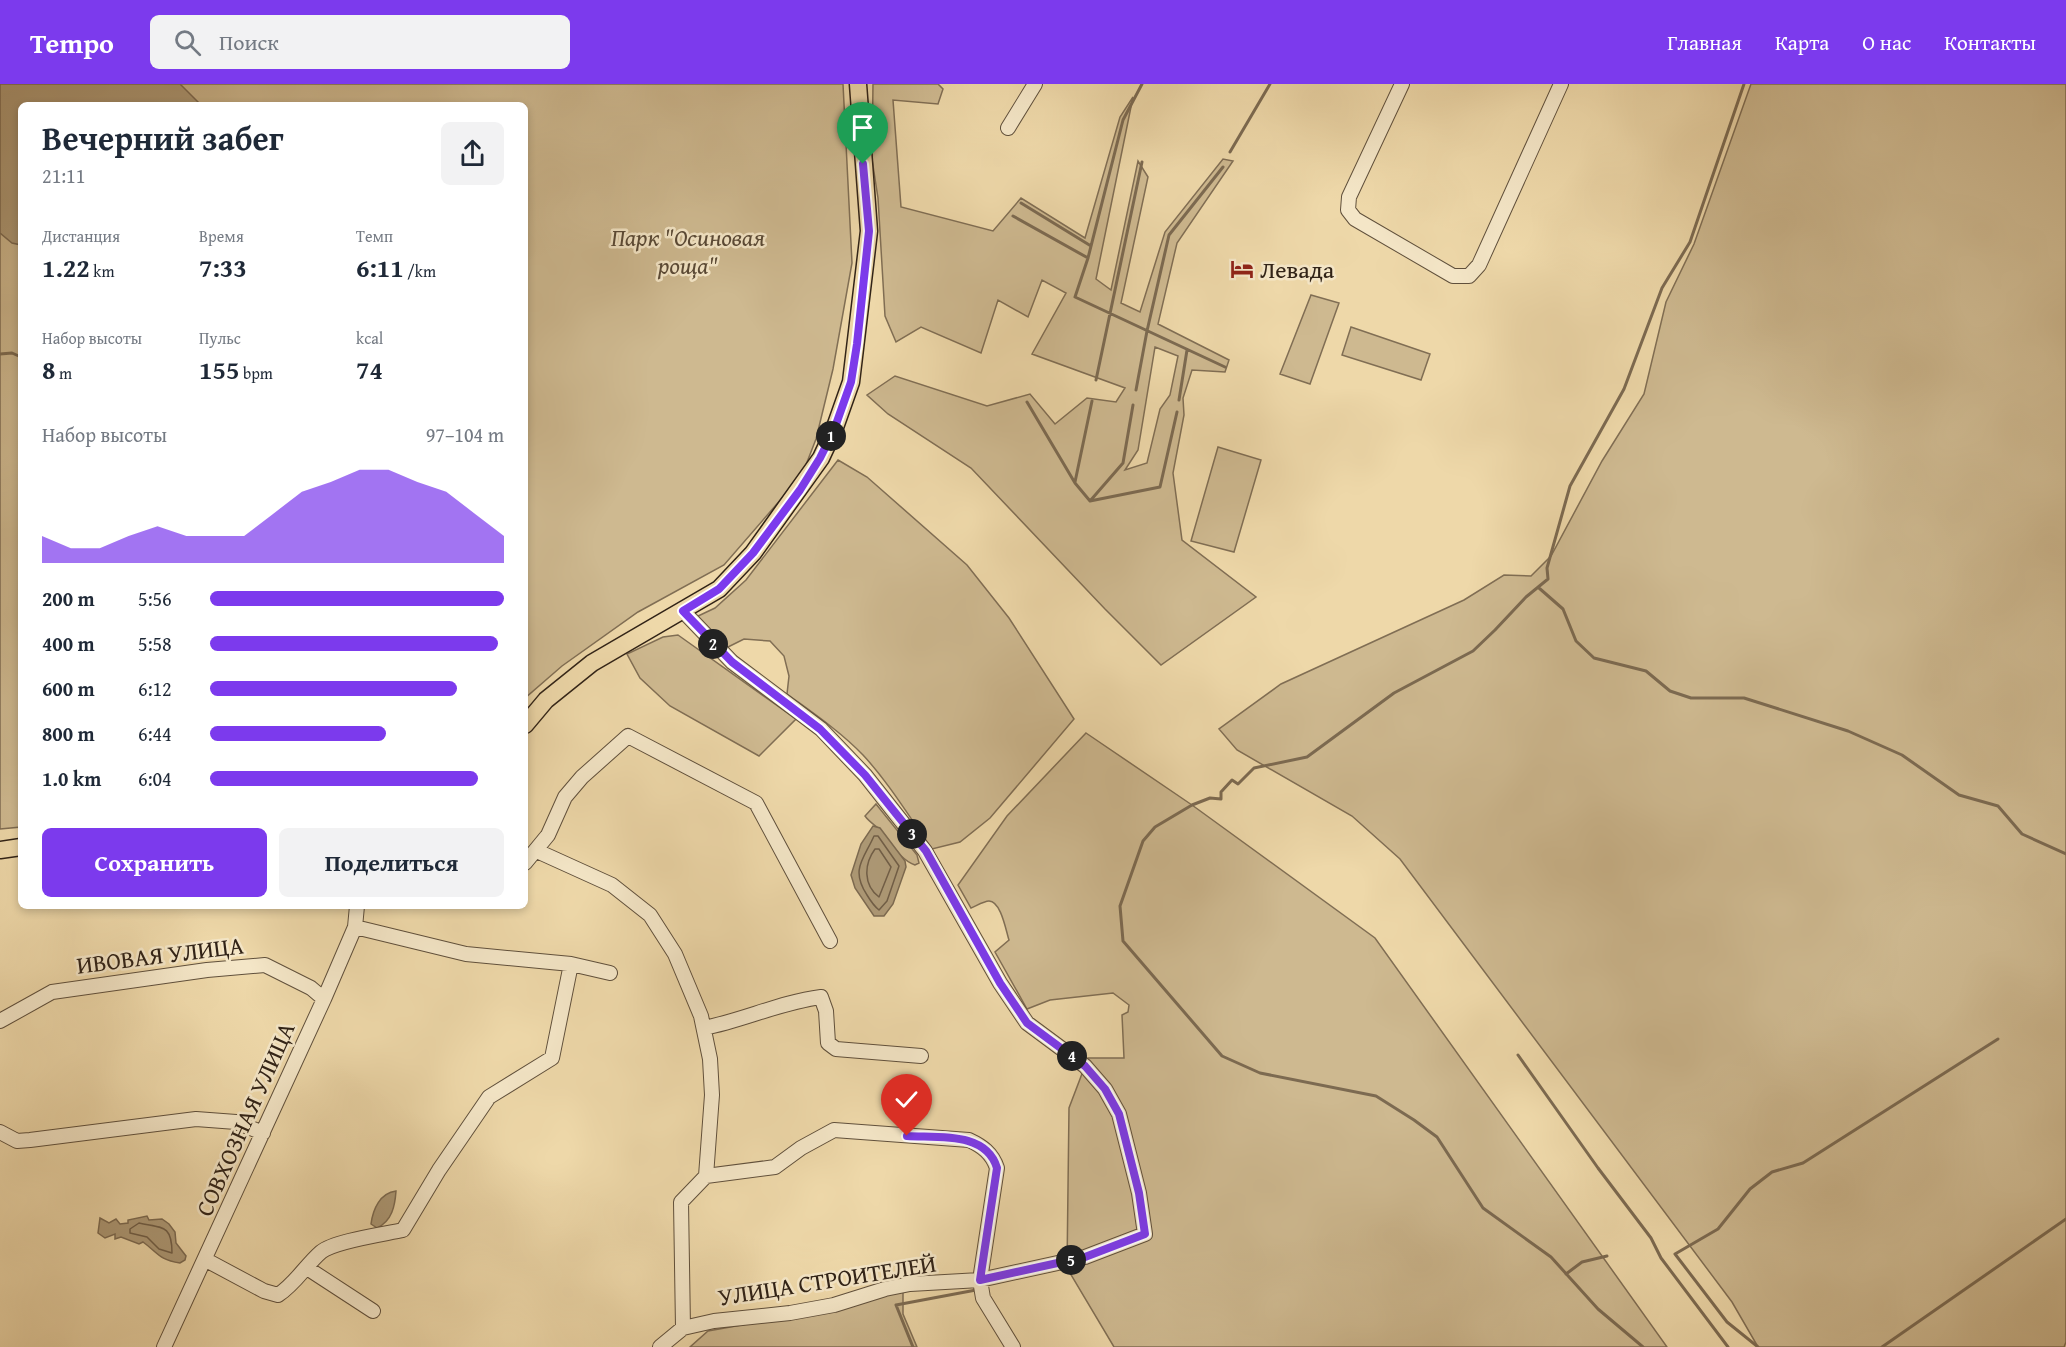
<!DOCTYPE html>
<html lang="ru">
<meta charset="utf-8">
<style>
:root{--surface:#fff;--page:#f2f2f3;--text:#1f2937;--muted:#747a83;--accent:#7c3aed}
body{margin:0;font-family:"Gentium Book Plus",serif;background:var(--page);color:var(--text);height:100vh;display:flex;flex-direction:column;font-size:22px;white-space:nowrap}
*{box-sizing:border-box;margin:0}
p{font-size:20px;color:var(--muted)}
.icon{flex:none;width:33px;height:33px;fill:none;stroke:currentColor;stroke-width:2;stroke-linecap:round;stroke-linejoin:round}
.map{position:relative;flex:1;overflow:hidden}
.side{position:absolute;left:18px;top:18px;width:510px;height:807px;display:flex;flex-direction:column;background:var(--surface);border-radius:9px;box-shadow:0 3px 9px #0003}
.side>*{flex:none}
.pin{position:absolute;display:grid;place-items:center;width:51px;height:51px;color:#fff;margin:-62px -26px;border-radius:50% 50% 50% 0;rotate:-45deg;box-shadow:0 0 6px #0007}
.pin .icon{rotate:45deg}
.km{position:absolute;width:30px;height:30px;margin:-15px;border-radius:50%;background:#222;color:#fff;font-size:16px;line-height:30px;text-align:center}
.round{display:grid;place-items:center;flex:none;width:63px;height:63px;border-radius:9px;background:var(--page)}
.head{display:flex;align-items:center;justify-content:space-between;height:102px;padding:0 24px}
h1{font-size:33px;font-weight:800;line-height:45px}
.stats{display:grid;grid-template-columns:repeat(3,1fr);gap:9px;height:102px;padding:6px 24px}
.stats div{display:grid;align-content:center}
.stats b{font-size:26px;font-weight:800}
.stats small{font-size:16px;font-weight:400}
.stats p{font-size:16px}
.chart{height:168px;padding:12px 24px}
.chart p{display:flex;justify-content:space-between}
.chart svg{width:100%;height:108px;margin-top:6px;fill:var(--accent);opacity:.7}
.primary-button{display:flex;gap:12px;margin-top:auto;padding:12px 24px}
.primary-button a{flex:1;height:69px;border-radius:9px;background:var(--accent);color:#fff;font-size:24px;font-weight:800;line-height:69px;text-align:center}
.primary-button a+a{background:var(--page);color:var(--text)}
ul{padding:0 24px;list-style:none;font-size:20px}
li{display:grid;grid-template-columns:96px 72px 1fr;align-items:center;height:45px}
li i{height:15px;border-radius:8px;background:var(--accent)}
header{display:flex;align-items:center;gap:36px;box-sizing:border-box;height:84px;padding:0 30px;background:var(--accent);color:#fff}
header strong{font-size:28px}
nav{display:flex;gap:33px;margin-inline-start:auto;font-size:21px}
.search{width:420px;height:54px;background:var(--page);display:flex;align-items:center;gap:15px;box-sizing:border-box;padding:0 21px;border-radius:9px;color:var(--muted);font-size:22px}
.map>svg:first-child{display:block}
.green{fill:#ceb990;stroke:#806e54;stroke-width:1.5;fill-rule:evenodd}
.water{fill:#ae9a77;stroke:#7c6a51;stroke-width:1.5}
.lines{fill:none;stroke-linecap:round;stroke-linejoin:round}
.shore{stroke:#705e47;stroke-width:1.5}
.stream{stroke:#7c6a51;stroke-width:3}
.minor-casing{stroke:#60503c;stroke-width:16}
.major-casing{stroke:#312317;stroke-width:19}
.minor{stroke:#f4e6c7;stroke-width:14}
.major{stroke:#eed8a9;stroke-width:16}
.route-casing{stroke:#fff;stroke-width:12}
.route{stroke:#7c3aed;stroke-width:8}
.labels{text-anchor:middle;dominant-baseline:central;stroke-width:5;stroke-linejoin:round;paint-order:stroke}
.park-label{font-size:24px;font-style:italic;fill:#584835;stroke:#f4e6c7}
.poi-label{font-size:24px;fill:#312317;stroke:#f4e6c7;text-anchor:start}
.street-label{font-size:24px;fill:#312317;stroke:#f4e6c7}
</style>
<header>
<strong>Tempo</strong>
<div class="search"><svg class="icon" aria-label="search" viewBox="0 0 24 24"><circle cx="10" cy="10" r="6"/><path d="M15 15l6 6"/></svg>Поиск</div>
<nav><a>Главная</a><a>Карта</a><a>О нас</a><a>Контакты</a></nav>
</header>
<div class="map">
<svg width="2066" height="1263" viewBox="0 0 2066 1263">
<rect width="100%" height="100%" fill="#eed8a9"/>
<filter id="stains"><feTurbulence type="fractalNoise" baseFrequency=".00333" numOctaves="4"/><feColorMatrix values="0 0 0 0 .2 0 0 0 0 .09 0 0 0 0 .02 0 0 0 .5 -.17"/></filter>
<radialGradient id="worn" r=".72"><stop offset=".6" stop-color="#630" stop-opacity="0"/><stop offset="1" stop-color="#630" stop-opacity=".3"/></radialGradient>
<path class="green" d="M0,0H843L852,179L833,285L816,355L802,391L724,481L638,528L562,582L525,614V21H21V743L0,745Z
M873,0H938L943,5L938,20L893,16L901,123L993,147L1021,114L1085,154L1120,33L1133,13L1096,195L1111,206L1138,77L1148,93L1121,219L1140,228L1165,148L1223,75L1233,77L1177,159L1158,240L1229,276L1225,288L1192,286L1183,314L1184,331L1173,389L1182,456L1256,513L1161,581L1105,525L971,384L888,330L867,311L895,292L987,322L1030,310L1055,340L1087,314L1116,318L1125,304L1032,270L1066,209L1042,196L1028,233L998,216L981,269L921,243L896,258L885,232L878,114L872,75ZM1155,263L1178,272L1170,311L1160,325L1147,379L1125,386L1138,366Z
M1751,0H2066V1258L2064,1263H1758L1732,1218L1400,775L1352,732L1237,666L1219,645L1281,600L1464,516L1504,491L1531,492L1551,472L1602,377L1644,310L1666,218L1694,160Z
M1311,211L1339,219L1310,300L1280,290Z
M1351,243L1430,270L1421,296L1342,271Z
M1218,363L1261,376L1234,468L1191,457Z
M838,376L867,393L967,481L1009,534L1074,635L990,734L960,758L932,765C910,734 889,699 863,671C841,648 813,629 787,610L789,592L784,572L770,557L744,555L726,564L696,533L715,524L746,496Z
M678,551L796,635L759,672L670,622L640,594L627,570L663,553Z
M1086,649L1192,721L1375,854L1667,1263H1114L1067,1184L1069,1024L1088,974H1124L1122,931L1128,928L1129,921L1113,909L1050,916L1027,925L995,868L1009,856C1006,847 1001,817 989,817C984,817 976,822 971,824L958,801L1007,732Z
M876,720L917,771L919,779L915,781C899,775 893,760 882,748C877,742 870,739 865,732Z
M903,1206V1230L917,1263H690L708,1247L842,1223Z"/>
<path class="water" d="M0,0H180L201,21H21V161L12,159L0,149Z
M873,742L880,744L905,777L906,783L893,820L884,832H874L855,804L851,791L861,760Z
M396,1107C395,1122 392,1137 377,1144L371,1140C373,1125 380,1109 396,1107Z
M147,1132L149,1136L162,1135L169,1140L175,1148L176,1159L186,1172L185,1176L180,1179C159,1176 158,1169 143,1158L139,1160L121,1153L115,1155V1150L105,1154L98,1149L100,1134L109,1139L116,1135L120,1140L128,1139V1136Z"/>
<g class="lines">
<path class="shore" d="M874,752H878L899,782L887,817L879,826C874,822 870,816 867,811C850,785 864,775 874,752Z
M875,765H879L891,783L879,813C863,801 864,780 875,765Z
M139,1139C162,1144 172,1140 172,1169L159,1165L147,1153L130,1149V1145Z"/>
<path class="stream" d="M1230,68L1270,0
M1021,119L1091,162
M1013,132L1088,174L1075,213L1225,283
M1088,174L1123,36L1142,0
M0,270L12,269L21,273
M1096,296L1142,78
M1136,306L1147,247L1169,151L1223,83
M1179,316L1187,266
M1027,318L1075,399L1090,417L1160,403L1177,328
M1075,398L1092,317
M1090,417L1123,379L1133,321
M1539,504L1563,525L1576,557L1594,574L1646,587L1670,607L1691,614H1744L1848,647L1902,671L1959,711L1998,722L2022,750L2066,770
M1518,971L1598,1084L1651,1154L1661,1174L1728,1263
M1566,1190L1582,1178L1607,1172
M913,1263L896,1221L976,1206
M1643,1263L1598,1225L1551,1173L1483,1124L1437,1053L1414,1036L1376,1012L1260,989L1222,972L1123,857L1120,822L1143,757L1155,743L1192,721L1210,714L1221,715V708L1232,696L1238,700L1254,684L1307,673L1394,609L1473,567L1495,546L1526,513L1548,495L1547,484L1570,402L1624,305L1662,204L1690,158L1744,0
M1758,1263L1727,1238L1675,1170L1718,1145L1750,1105L1772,1088L1803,1079L1998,955
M1882,1263L2066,1135"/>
<g class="minor-casing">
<path id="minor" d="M1402,0L1349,113L1348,126L1355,135L1453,192H1469L1479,181L1561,0
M1008,44L1035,0
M683,527L732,578L821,645L865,691L925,767L1000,899L1027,939L1085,982L1105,1005L1119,1030L1139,1109L1145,1150L1085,1173L980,1196L910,1200L885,1205L834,1221L790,1229L714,1237L683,1244
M537,767L612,801L650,831L675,870L701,932L710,975L712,1011L706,1092L681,1118L683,1244L660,1263
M525,779L548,751L565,713L582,693L628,652L756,719L830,857
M355,843L466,870L571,880L610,889
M0,937L52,908L207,886L265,881L311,904L324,915
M704,944C744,936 781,918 821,913L826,927L828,959L836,965L921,972
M0,1048L17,1057L30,1056L196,1035L236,1038L263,1049
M706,1092L775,1083L801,1064L834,1046L969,1056C982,1062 992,1069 997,1084L980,1196L983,1214L1013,1263
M206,1176L264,1207L278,1211C296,1199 305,1182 321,1168C334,1157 385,1150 403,1146L439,1086L489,1013L552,974L571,880
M307,1184L373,1227
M164,1263L324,915L355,843L357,822"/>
</g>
<g class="major-casing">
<path id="major" d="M525,641L546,616L592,579L719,505L753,469L821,374L834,346L851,298L869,147L858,0
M0,766L21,763"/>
</g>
<use href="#minor" class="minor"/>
<use href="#major" class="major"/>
</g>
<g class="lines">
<g class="route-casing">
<path id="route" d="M863,80L869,147L857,260L851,298L834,346L820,374L800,406L753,469L719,505L683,527L732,578L820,645L865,691L926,767L1000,899L1027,939L1085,982L1105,1005L1119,1030L1139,1109L1145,1150L1085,1173L980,1196L997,1084C986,1047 937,1054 907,1052"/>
</g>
<use href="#route" class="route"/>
</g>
<defs>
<g id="hotel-bare" transform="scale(1.8)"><path d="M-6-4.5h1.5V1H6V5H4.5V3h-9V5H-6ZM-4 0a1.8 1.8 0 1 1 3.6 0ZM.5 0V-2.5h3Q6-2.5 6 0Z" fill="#8f2418" stroke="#f4e6c7" stroke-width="2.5" paint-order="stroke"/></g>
</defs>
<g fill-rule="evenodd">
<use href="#hotel-bare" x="1242" y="185"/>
</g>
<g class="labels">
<g class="park-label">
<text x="688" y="153">Парк "Осиновая<tspan x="688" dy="28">роща"</tspan></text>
</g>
<g class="poi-label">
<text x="1260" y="185">Левада</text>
</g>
<g class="street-label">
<text transform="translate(160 871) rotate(-7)">ИВОВАЯ УЛИЦА</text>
<text transform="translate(245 1035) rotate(-66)">СОВХОЗНАЯ УЛИЦА</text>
<text transform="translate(827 1196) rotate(-9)">УЛИЦА СТРОИТЕЛЕЙ</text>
</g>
</g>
<rect width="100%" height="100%" filter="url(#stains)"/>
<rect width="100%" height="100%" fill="url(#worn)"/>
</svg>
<div class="pin" style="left:863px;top:80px;background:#1e9e55"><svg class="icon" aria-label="arrive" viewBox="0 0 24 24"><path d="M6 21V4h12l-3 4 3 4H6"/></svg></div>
<div class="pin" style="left:907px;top:1052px;background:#d93025"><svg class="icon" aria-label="check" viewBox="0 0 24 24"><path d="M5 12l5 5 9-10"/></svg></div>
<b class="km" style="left:831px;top:352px">1</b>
<b class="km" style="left:713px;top:560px">2</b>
<b class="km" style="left:912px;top:750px">3</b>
<b class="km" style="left:1072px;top:972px">4</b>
<b class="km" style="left:1071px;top:1176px">5</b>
<section class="side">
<div class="head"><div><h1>Вечерний забег</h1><p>21:11</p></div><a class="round"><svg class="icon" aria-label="share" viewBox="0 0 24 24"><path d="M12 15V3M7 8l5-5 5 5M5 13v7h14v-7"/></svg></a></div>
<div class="stats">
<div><p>Дистанция</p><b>1.22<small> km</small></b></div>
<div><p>Время</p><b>7:33</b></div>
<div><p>Темп</p><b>6:11<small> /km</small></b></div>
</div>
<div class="stats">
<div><p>Набор высоты</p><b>8<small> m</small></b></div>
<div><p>Пульс</p><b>155<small> bpm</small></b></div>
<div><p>kcal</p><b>74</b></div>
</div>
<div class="chart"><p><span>Набор высоты</span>97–104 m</p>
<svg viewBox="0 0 160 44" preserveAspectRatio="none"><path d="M0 44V33L10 38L20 38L30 33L40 29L50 33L60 33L70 33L80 24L90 15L100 11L110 6L120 6L130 11L140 15L150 24L160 33V44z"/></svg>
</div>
<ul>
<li><b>200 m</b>5:56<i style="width:100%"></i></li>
<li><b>400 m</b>5:58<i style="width:98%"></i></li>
<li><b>600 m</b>6:12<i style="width:84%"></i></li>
<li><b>800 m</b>6:44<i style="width:60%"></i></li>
<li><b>1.0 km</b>6:04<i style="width:91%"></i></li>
</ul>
<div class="primary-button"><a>Сохранить</a><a>Поделиться</a></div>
</section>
</div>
